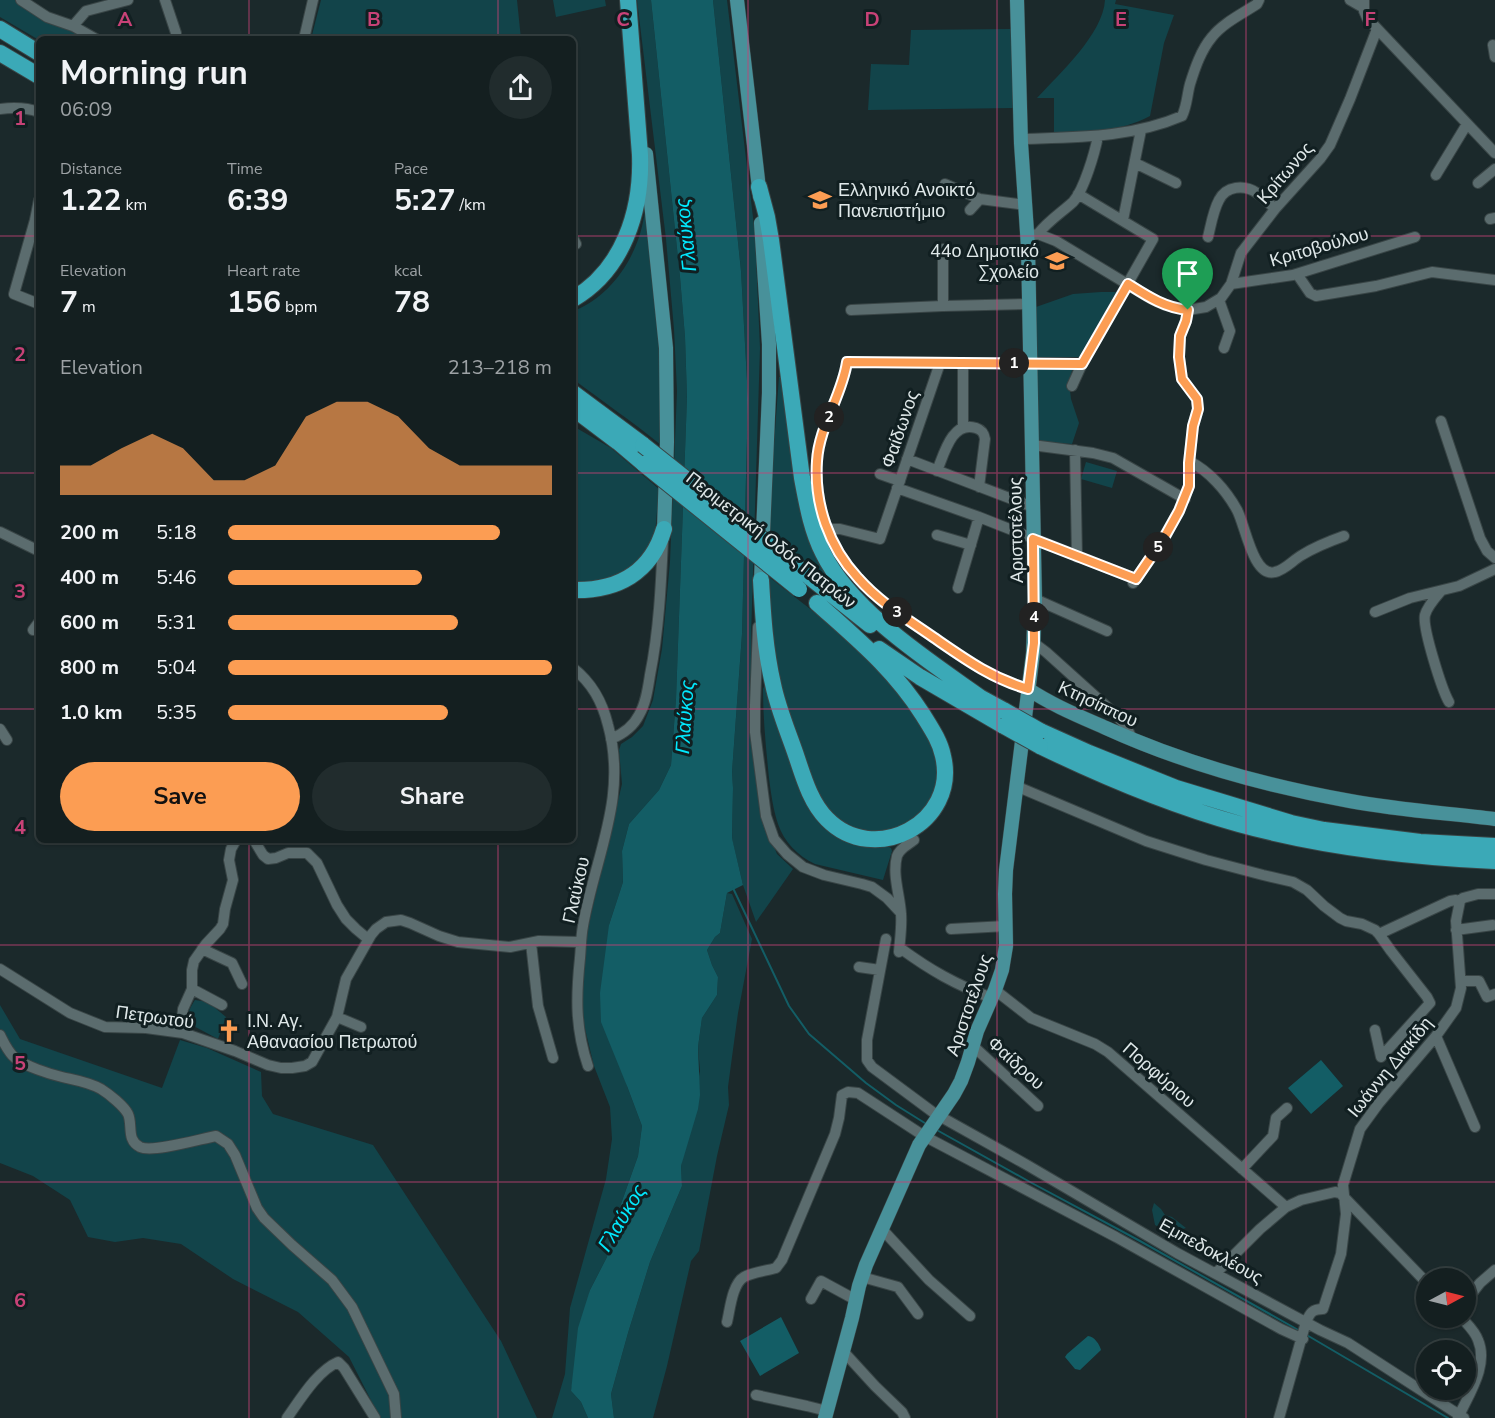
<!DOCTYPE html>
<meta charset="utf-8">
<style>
:root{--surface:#141f20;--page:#212c2d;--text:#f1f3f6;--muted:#9da2a5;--line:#333d3e;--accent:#fc9d53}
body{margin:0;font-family:"Nunito Sans",sans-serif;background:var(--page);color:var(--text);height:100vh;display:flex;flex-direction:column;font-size:22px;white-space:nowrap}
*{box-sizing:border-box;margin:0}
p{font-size:20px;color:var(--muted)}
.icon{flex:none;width:33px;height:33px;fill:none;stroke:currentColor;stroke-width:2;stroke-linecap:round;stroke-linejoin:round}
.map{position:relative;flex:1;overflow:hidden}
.drawer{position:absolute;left:36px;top:36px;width:540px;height:807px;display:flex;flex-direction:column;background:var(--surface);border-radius:9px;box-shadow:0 2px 4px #0004,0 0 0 2px var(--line)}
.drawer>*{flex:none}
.needle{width:39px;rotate:83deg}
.buttons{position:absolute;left:1416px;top:1268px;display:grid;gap:12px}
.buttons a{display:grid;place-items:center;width:60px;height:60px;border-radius:50%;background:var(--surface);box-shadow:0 2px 4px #0004,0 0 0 2px var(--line);font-size:30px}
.pin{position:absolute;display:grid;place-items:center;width:51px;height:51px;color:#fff;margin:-62px -26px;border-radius:50% 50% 50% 0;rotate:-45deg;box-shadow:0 0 6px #0007}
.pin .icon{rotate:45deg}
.km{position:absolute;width:30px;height:30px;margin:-15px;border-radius:50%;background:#222;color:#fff;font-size:16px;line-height:30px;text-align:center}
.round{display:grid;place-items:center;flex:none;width:63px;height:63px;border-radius:32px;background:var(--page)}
.overview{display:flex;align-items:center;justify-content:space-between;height:102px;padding:0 24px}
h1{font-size:33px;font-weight:700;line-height:45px}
.stats{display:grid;grid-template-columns:repeat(3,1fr);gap:9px;height:102px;padding:6px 24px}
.stats div{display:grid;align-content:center}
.stats b{font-size:30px;font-weight:700}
.stats small{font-size:16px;font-weight:400}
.stats p{font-size:16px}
.chart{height:168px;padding:12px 24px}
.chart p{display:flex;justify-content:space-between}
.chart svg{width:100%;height:108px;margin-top:6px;fill:var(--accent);opacity:.7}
.primary-button{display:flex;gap:12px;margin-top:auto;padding:12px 24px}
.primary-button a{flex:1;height:69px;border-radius:36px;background:var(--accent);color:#111;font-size:24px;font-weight:700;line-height:69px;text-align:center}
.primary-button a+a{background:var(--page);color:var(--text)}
ul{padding:0 24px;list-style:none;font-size:20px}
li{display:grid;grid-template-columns:96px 72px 1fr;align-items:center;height:45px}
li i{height:15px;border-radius:8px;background:var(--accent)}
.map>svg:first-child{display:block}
.green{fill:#12444a}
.water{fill:#135d65}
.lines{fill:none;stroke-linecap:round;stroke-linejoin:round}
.stream{stroke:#135d65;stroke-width:2}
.minor-casing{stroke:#394546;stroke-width:12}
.major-casing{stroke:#394546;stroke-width:15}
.highway-casing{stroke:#394546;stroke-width:18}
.minor{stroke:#5b6c6e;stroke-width:10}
.major{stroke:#48919a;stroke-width:14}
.highway{stroke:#3ba9b7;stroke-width:16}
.highway-bridge-casing{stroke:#394546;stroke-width:18;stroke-linecap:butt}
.highway-bridge{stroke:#3ba9b7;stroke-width:16}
.route-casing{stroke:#fff;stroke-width:12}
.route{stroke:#fc9d53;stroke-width:8}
.grid{fill:none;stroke:#c84277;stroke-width:1.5;stroke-opacity:0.55}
.labels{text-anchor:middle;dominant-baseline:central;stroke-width:6;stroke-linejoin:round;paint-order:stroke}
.street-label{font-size:18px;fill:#dfe8e9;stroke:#111f21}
.poi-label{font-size:18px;fill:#dfe8e9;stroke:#111f21;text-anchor:start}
.water-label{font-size:20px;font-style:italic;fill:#02e8fd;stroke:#111f21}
.grid-label{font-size:20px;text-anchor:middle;font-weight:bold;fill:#c84277;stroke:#111f21;stroke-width:6;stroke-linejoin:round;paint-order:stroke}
</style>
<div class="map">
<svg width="1495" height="1418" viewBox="0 0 1495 1418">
<rect width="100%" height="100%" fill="#1b292b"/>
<path class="green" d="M0,0H15L36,15L87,39H39V40L0,17Z
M321,0H517L521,39H311Z
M553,0H605L606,6L556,17Z
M637,0H651L680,277L685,337L687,397L676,699L671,765L659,790L629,824L622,851L623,882L609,925L627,1086L642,1126L638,1156L611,1232L607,1257L590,1290L571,1391L581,1402L588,1418H552L565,1374L570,1308L606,1179L612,1139L610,1107L594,1066L579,1004L584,944L622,784L619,750L621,744L632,737L643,726L653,700L662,649L670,562L677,391L674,329L666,239Z
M713,0H727L755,234L760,348L751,636V705L763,820L777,854L793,869L756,922L743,885L732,839L733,788L732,772L742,634L748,399L741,271Z
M1105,0H1116L1115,4L1174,15L1164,43L1150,116C1121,132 1086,131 1054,133V98H1037C1060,73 1103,34 1105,0Z
M1011,29L1013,108L868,110L871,64L909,65L911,30Z
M646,209L661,352V445C633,422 602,401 573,379V311C602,301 625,273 636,245C641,234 643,221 646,209Z
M1101,292H1117L1080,357H1037L1036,307L1073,294Z
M1073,367L1069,382L1071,399L1079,423L1072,444L1037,441V368Z
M779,377H781L793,465L846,595L814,568L770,533L771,484Z
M573,426L611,448L659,489L655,534L648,551L619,576L573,584Z
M1086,462L1117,471L1112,488L1081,479Z
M769,577L845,636L895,685L934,748L938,782L925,811L905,827L871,833L843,824L831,813L820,799L811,777L778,683L767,601Z
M765,685L810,806L891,848L892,851L883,880L815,864C798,856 784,842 778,824C773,809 771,793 769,778C766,748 763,719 763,689Z
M727,893L732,894L752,939L738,1013L732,1057L728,1087L729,1105L717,1156L699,1251L691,1261L667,1366L653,1418H614L611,1394L628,1333L650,1262L682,1186L681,1166L700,1071L698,1047L702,1018L717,995L718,977L712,965L707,950L715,937L720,933Z
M195,1000L208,1002L226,1017L218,1039L188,1023C186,1015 191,1006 195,1000Z
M0,1005L20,1039L162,1088L180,1040L207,1048L261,1072L262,1096L273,1114L373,1145L501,1341L537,1418H380L349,1357L298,1312L233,1279L181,1244L143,1238L115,1242L88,1237L70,1200L33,1176L0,1163Z
M1154,1203L1161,1209L1165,1215L1172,1217L1186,1228L1170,1233L1155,1225L1152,1210Z"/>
<path class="water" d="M651,0H713L741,271L748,399L742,634L732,772L733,788L732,838L743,885L727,893L720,933L715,937L707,950L712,965L718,977L717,995L702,1018L698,1047L700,1095L698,1109L681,1166L682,1186L650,1262L628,1333L611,1394L614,1418H588L581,1402L571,1391L578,1328L590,1290L607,1257L611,1232L638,1156L642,1126L627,1086L601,1022L600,993L609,925L623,882L622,851L629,824L659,790L671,765L676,699L687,397L685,337L680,277Z
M1321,1060L1343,1086L1311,1114L1288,1088Z
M781,1317L799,1353L760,1376L740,1341Z
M1088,1336C1094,1336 1100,1345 1101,1350L1080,1370L1075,1369L1065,1357L1067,1354Z"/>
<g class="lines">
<path class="stream" d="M733,888L789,1006L809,1034L866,1083L896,1105L928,1125
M935,1129L1030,1182L1140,1241L1300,1331
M1305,1334L1448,1418"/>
<g class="minor-casing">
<path id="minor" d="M21,0L47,17L73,26L96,39
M165,0L176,33
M1350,0L1364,8
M1364,0V11L1367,18L1495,153
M73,26L86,11L128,0
M304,39L313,0
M1493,45L1495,57
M0,109C14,107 25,107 39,112
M1021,139C1075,137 1131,138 1182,116C1187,106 1187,95 1190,84C1195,68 1201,50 1212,37C1223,23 1242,14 1257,4L1259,0
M1135,163L1176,183
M1436,175L1467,124
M1478,183L1495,169
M945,184L980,199L1025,205
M39,200L35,220L14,294L39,304
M970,210L980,199
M1490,219L1495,218
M1123,220L1141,130
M1038,234C1048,221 1061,213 1073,202C1084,190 1095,152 1098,136
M1027,236L1038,234L1056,241L1152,299L1165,305L1188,310L1206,307L1221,298L1231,284L1241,253L1275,209L1320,159L1330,145L1350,99L1377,29
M1208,237C1211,225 1213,211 1219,200C1226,186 1244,184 1257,193C1263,197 1269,203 1275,209
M573,238L576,244
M943,249V306
M1297,274L1310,293L1316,296L1376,286L1432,272L1495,280
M1231,284L1293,275L1415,237
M1219,300L1230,331L1224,348
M851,310L943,306L1029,304
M963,363V427
M1072,386L1082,364L1153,239L1078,194
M1441,421L1480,538L1487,551L1495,558
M1032,445L1093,453L1113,458L1185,499
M1075,450L1077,557
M907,459L1033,507
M1189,461C1209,471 1226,490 1237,510C1245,524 1253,578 1275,572C1285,570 1293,560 1302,555C1315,547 1330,541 1344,536
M937,471C944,454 952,420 976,428C982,430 984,433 985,439L979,487
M880,474L900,481
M897,488L979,517L1136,579
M827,529H840L880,539L940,363
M0,532L39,551
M937,535L971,545
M1133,583L1157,549L1179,511L1189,486V463L1193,426L1198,409L1197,399L1182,379L1179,356L1180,336L1187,318L1188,310
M958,588L979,517
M1441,591C1435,598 1427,607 1425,615C1422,627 1442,690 1449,702
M1035,599L1107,631
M1375,612L1410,598L1459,586L1495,569
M758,627L755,705V732L766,816L774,839L787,854L803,867L824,875L862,884L872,887L887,898L901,913
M33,630L39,622
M1034,643L1046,652L1116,715L1126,726L1133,741
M573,668C592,683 602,701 608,725C628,798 595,856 583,926C581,936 581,947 580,958C576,996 575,1028 588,1066
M1028,689C990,677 965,659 933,637C907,619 880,602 858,578C829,547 814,504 817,461C819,426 842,396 847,362L1082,364
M0,729L7,740
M611,739C623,734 633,727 639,715C646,703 648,688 650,675C659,630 661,585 663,539
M1016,786L1146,841L1206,860L1263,875L1293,882L1307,890L1324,906L1340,918L1346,921L1362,924L1375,930L1379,934L1450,901L1456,900L1460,901
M254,840L263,855L268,859L276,858L288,853H307L317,863L337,905L346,919L356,929L368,939
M951,929L1006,926
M1456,930L1493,925
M886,939L867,1040V1060L872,1067L934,1113L1027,1165L1177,1253L1320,1330L1348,1343L1464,1418
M531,943L538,1006L553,1058
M900,948C930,970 956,985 992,998
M202,949L232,963L242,984
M899,952C900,939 902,926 901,914C900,895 892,875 897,856C900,848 908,845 914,840
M859,967L880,970
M0,969L70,1013L105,1027L146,1028L183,1033L235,1051L268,1065L281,1068H292L305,1066L312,1062L337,1017L346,979L371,935L376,929L386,922L401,920L410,923L439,936L458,942L510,947L539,941L581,942
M1461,981H1479L1487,997L1495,994
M192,989L222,1005
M995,990L1031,1018L1095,1044L1108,1052L1286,1207
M337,1017L361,1027
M1375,1030L1381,1057L1430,1003L1427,997L1391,951L1379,934
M183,1033L182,1019L183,1009L192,989V970L194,961L206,944L220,929L223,924L225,909L233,880L229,860L231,849L236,840
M0,1035C4,1043 8,1052 15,1058C25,1066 49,1074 62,1077C75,1080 89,1082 101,1089C109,1094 124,1106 128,1114C133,1125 126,1140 140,1147C153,1153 200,1139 216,1136L228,1144L235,1155L257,1208L264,1218L292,1245L332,1280L352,1307L394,1394L396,1418
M1436,1036L1475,1127
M972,1045L1038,1106
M1242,1169L1273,1136L1276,1118L1287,1108
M881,1228L929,1280L970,1316
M1216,1273L1260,1229L1286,1207L1301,1200L1335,1192L1340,1193L1426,1282
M862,1277L898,1287L918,1314
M811,1299L821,1281L856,1300
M1466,1301L1480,1283L1495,1270
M727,1322C730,1310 732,1284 744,1277C753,1272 766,1271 776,1268L782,1260L835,1134L839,1118L842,1095L848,1092L858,1093L924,1136L1116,1237L1281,1329L1303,1339
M843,1351L875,1386L902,1412L905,1418
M756,1395L807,1406L827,1411
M287,1418C300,1400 317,1371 338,1362L344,1368L375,1418
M1279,1418L1306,1322C1310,1313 1312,1309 1323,1309L1341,1254L1346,1214L1343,1185L1360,1129L1379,1103L1436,1036L1456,1008L1461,988L1456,921L1460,901L1463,898L1478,894H1495
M1458,1418C1468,1395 1489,1366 1478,1340C1475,1331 1467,1324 1461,1317"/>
</g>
<g class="major-casing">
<path id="major" d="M737,0L760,197
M646,154L666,348L667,442L664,529
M761,580L769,393V344L761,223
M1028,689C1052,705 1079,716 1106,728C1183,763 1266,786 1350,801C1398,810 1447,813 1495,819
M825,1418L852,1318L859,1286L866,1265L919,1145L954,1094L961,1081L968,1062L977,1031L995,990L1002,970L1006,946L1005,894L1006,870L1033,653L1035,599L1028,247L1021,143L1017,0"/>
</g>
<g class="highway-casing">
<path id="highway" d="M0,29L39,53
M0,53L39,76
M759,187L767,217L771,240L802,478C807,504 811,529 823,553C851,611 929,661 981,698
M573,299C623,270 642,211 640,155L628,0
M573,393L643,445
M573,408L618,442L644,464
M807,575L870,625
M761,580C763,615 765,650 773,684C778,709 789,734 797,758C804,779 811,803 827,819C874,867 959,823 943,756C940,741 931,728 923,715C893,668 857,639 817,603
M573,590C617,591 651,573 664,529
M879,649L920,677L1004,726
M972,693L1005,711
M1040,731L1089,753L1176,788L1291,823L1324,830L1420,842L1495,846
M1040,746C1104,777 1170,805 1239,824C1322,847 1409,857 1495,861"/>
</g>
<use href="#minor" class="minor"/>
<use href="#major" class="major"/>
<use href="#highway" class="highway"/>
<g class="highway-bridge-casing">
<path id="highway-bridge" d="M643,445L807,575
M644,464L799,589
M1005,711L1040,731
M1004,726L1040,746"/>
</g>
<use href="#highway-bridge" class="highway-bridge"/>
</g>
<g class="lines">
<g class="route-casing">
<path id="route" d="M1128,284C1147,296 1165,308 1188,310L1186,321L1180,336L1179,357L1182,379L1197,399L1198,409L1193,426L1189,463V486L1179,511L1164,538L1136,579L1033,539L1034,643L1028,689C991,678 965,659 933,637C907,619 879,602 858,578C829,547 814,504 817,461C819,426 842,396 847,362L1082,364Z"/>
</g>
<use href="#route" class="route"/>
</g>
<path class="grid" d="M249,0V39M498,0V39M748,0V1418M997,0V1418M1246,0V1418M0,236H39M573,236H1495M0,473H39M573,473H1495M0,709H39M573,709H1495M249,840V1418M498,840V1418M0,945H1495M0,1182H1495"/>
<defs>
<g id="university-bare" transform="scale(1.8)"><path d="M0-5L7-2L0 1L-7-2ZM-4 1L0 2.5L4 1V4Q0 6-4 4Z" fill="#fc9d53" stroke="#111f21" stroke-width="2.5" paint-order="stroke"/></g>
<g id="school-bare" transform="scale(1.8)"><path d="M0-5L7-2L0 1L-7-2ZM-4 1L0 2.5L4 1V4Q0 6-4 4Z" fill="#fc9d53" stroke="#111f21" stroke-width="2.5" paint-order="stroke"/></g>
<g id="church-bare" transform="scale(1.8)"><path d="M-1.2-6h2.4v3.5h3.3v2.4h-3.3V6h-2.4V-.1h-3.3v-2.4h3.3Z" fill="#fc9d53" stroke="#111f21" stroke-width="2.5" paint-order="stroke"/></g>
</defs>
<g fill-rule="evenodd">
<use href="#university-bare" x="820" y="200"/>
<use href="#school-bare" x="1057" y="261"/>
<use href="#church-bare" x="229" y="1031"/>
</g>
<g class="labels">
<g class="street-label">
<text transform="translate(1285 173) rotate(-49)">Κρίτωνος</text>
<text transform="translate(1319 247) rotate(-16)">Κριτοβούλου</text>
<text transform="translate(900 429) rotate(-71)">Φαίδωνος</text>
<text transform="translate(1016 530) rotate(-91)">Αριστοτέλους</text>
<text transform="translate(771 540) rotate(38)">Περιμετρική Οδός Πατρών</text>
<text transform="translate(1098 704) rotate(25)">Κτησίππου</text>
<text transform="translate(576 890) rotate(-77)">Γλαύκου</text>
<text transform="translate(969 1005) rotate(-71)">Αριστοτέλους</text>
<text transform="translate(155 1017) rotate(8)">Πετρωτού</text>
<text transform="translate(1016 1063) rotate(42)">Φαίδρου</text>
<text transform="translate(1390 1067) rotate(-51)">Ιωάννη Διακίδη</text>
<text transform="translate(1159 1075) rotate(41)">Πορφύριου</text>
<text transform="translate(1211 1251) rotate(29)">Εμπεδοκλέους</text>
</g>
<g class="poi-label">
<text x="838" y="190">Ελληνικό Ανοικτό<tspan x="838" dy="21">Πανεπιστήμιο</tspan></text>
<text x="1039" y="251" text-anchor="end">44ο Δημοτικό<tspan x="1039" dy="21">Σχολείο</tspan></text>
<text x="247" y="1021">Ι.Ν. Αγ.<tspan x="247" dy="21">Αθανασίου Πετρωτού</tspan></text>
</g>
<g class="water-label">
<text transform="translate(686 235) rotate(-96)">Γλαύκος</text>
<text transform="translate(685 717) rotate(-86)">Γλαύκος</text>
<text transform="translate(622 1218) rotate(-59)">Γλαύκος</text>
</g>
</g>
<g class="grid-label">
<text x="125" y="26">A</text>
<text x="374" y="26">B</text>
<text x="623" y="26">C</text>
<text x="872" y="26">D</text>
<text x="1121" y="26">E</text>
<text x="1370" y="26">F</text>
<text x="20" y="125">1</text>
<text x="20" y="361">2</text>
<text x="20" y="598">3</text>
<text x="20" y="834">4</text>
<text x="20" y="1070">5</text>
<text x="20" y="1307">6</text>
</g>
</svg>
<div class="buttons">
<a><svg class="needle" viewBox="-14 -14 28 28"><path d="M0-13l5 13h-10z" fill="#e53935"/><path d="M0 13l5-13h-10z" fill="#9da2a5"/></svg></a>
<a><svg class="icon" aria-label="locate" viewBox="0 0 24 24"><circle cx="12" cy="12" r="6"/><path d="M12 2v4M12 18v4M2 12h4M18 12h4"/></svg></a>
</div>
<div class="pin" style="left:1188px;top:310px;background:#1e9e55"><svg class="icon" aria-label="arrive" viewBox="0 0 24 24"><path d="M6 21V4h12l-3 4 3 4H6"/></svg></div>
<b class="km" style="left:1014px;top:363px">1</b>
<b class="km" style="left:829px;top:417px">2</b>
<b class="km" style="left:897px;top:612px">3</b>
<b class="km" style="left:1034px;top:617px">4</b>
<b class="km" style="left:1158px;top:547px">5</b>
<section class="drawer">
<div class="overview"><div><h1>Morning run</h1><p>06:09</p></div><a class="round"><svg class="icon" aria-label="share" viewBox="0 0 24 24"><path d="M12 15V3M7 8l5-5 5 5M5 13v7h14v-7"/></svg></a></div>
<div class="stats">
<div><p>Distance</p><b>1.22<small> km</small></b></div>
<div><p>Time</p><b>6:39</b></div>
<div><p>Pace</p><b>5:27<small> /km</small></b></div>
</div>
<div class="stats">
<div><p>Elevation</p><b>7<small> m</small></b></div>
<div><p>Heart rate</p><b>156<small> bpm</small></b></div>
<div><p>kcal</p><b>78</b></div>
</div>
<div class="chart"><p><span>Elevation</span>213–218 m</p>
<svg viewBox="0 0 160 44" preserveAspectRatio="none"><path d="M0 44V32L10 32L20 25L30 19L40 25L50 38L60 38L70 32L80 12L90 6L100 6L110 12L120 25L130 32L140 32L150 32L160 32V44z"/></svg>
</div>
<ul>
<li><b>200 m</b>5:18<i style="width:84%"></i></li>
<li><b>400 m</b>5:46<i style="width:60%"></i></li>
<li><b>600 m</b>5:31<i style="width:71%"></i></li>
<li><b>800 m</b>5:04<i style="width:100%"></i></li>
<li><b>1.0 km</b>5:35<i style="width:68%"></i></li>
</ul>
<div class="primary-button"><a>Save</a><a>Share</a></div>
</section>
</div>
